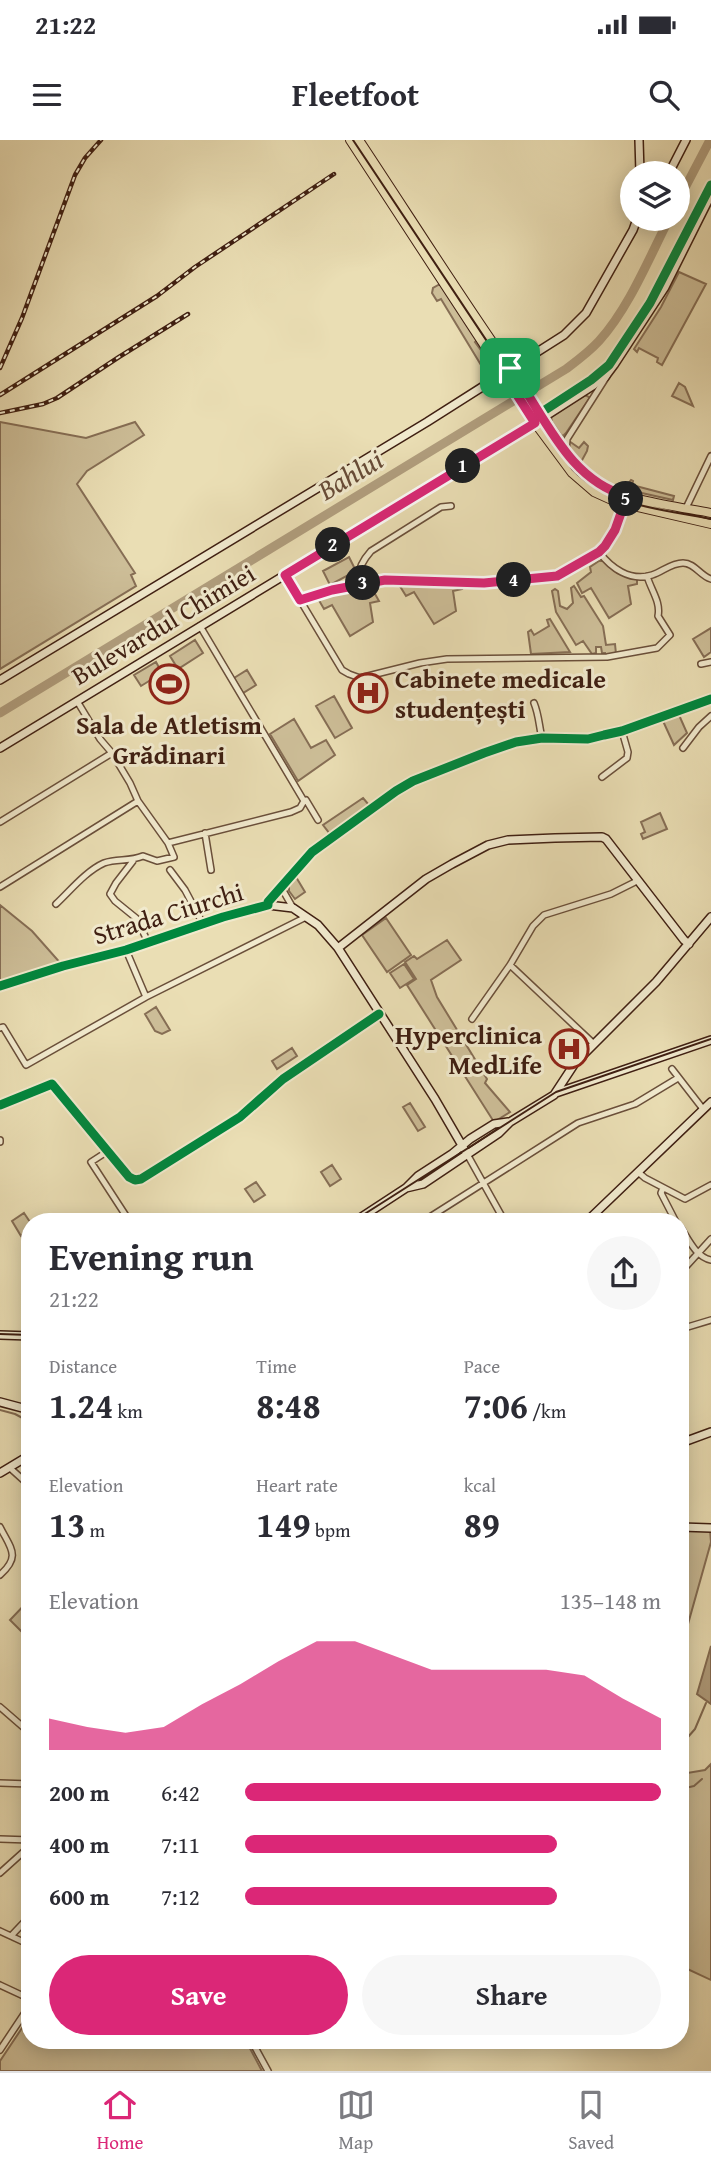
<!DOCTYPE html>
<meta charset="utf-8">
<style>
:root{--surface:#fff;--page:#f7f7f7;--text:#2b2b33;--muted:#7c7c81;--line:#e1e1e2;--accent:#db2777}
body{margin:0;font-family:"Gentium Book Plus",serif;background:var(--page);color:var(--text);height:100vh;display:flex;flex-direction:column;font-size:26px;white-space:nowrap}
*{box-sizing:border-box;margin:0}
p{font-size:23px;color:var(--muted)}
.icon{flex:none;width:38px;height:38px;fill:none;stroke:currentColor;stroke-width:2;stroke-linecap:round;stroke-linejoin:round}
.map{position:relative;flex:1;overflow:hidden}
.drawer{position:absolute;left:21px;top:1073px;width:668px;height:836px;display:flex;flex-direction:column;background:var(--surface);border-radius:28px;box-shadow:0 4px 18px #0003}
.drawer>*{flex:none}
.tools{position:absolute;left:620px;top:21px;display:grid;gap:14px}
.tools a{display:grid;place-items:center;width:70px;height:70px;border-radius:50%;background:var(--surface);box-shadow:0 4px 18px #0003;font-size:35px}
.pin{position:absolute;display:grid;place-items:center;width:60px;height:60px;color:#fff;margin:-30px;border-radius:14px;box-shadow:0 4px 10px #0006}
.km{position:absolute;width:35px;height:35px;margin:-18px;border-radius:50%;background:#222;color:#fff;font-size:19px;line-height:35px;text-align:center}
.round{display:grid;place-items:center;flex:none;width:74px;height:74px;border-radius:37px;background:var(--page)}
.head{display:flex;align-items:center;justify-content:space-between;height:119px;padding:0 28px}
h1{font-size:38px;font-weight:600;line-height:52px}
.metrics{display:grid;grid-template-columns:repeat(3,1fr);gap:10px;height:119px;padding:7px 28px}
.metrics div{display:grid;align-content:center}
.metrics b{font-size:35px;font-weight:600}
.metrics small{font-size:19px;font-weight:400}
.metrics p{font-size:19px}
.chart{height:196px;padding:14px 28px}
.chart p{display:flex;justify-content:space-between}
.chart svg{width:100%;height:126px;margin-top:7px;fill:var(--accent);opacity:.7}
.button{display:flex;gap:14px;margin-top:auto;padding:14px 28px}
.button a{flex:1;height:80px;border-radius:42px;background:var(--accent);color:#fff;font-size:28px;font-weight:600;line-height:80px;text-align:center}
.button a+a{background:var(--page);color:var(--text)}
ul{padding:0 28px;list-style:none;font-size:23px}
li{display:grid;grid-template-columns:112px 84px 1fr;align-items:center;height:52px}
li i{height:18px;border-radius:9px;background:var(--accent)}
.status{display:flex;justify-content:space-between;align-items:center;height:49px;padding:0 35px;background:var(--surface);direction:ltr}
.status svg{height:19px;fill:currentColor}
header{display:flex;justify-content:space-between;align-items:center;height:91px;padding:0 28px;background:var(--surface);font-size:32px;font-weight:600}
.menu{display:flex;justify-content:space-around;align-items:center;height:98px;border-top:2px solid var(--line);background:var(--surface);font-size:19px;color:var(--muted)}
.menu a{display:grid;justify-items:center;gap:4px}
.menu .on{color:var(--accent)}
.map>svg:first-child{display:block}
.green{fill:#cdbe98;stroke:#866e55;stroke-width:2}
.water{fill:#b09d7d;stroke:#836b52;stroke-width:2}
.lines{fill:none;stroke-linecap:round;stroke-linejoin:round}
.stream{stroke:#836b52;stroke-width:2}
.river{stroke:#b09d7d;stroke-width:9}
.street-casing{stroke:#6a4f3a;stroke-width:8}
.secondary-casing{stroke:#3f1f12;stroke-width:10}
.primary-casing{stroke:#3f1f12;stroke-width:10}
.street{stroke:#f1eace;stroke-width:5}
.secondary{stroke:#f1eace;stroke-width:7}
.primary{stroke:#eadeb4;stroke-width:8}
.tram{stroke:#3f1f12;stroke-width:2}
.rail-casing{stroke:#3f1f12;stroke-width:4.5}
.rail{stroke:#f1eace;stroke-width:2;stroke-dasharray:5;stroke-linecap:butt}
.cycleway-casing{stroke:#f1eace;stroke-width:13}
.cycleway{stroke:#00873e;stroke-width:9}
.route-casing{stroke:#fff;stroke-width:14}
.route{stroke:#db2777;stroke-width:9}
.labels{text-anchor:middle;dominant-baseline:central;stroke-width:6;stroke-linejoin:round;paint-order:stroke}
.street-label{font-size:26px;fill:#3f1f12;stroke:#f1eace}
.poi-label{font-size:26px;font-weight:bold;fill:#3f1f12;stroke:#f1eace;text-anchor:start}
.water-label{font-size:28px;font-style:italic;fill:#674b37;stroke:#f1eace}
</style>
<div class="status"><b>21:22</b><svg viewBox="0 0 49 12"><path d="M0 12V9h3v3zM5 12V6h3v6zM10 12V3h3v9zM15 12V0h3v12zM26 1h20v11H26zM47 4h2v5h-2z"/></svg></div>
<header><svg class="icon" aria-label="menu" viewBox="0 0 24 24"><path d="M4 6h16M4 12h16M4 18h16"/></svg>Fleetfoot<svg class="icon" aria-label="search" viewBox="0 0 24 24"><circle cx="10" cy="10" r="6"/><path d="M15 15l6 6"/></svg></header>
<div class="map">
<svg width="711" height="1931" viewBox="0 0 711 1931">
<rect width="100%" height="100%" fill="#eadeb4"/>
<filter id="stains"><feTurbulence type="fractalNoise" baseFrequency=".00286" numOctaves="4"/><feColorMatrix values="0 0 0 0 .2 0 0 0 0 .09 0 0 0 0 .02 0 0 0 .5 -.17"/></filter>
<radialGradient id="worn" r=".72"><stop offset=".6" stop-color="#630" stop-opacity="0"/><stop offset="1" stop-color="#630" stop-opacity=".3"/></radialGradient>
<path class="green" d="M679,132L706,144L662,225L657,222L658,218L639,208L637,212L634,209L661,167Z
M440,144L477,200L475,202L489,221L487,225H481L441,159L437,161L432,153L433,148Z
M679,243L685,247L693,266L672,256Z
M585,255L589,257V259L566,293L563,296L561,295L552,282L551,277Z
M0,282L86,298L135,282L144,295L87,331L77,344L135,433L131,435L136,446L0,529Z
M569,301L579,308L584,302L588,306L587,311L581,322L569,308Z
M631,340L633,341L632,345L674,356L673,360L624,349Z
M349,417L356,431L330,445L323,431Z
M599,421H604L617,433L637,439V444L628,446L631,464L609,478L591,448L582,453L577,443L591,432L590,427Z
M398,443L461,446L462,449L453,451L456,471L434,484L414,452L406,456Z
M370,445L379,461L370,463L373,482L350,496L332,465L324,469L317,457Z
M574,446L581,457L584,456L603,486L606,505L615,504L616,514L605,515V513H602L601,507H596V513L592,514L583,501L576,505L556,472L552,451L555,449L558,451L560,466L567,469L573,463L571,448Z
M550,479L570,512L531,514L528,492L531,490L534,495L549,486L547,480Z
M711,488V512L704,517L693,499Z
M195,500L203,513L178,529L170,516Z
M156,522L162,533L141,546L134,535Z
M247,530L256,545L243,553L234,538Z
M334,556L352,588L335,598L316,566Z
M679,575L687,593L674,605L663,581Z
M294,579L311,608L326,600L335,615L298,641L270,594Z
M363,658L369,665L330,694L323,685Z
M660,673L667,689L643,699L641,694L645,692L641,682Z
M296,737L305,752L295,759L289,751V746Z
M0,765L32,791L63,826L0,846Z
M386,778L411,815L387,832L362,795Z
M447,800L461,820L431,840L437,857L487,939L485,943L510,972L494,982L407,845L416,839L405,822L414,816L417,819Z
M404,824L414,839L400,848L390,833Z
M156,867L170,890L162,894L155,891L145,874Z
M292,908L297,916L277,929L272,921Z
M410,963L425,987L418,991L403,967Z
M332,1025L341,1039L330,1046L321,1032Z
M256,1042L265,1055L254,1062L245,1049Z
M24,1073L30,1082V1090L21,1096L12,1081Z
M681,1390L710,1391L711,1402L681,1509Z
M30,1459V1483L22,1492L10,1480Z
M711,1624V1840L681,1826V1634L705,1630Z
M30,1876V1900L246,1901L262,1931H0V1921Z"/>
<path class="water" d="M711,1506V1564L697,1554Z"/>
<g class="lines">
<path class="stream" d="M0,1270L15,1274L30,1282
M681,1605L695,1589L706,1563
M681,1649L694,1646L702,1639"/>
<path class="river" d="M677,63L710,0
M0,573L566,229C578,220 589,212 599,201C629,168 649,118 669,79"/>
<g class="street-casing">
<path id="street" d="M566,312L567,299L607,236
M686,368L711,316
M599,412C611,428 630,442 652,435C662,432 671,423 683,423C695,423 700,436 711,439
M285,435L342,530L349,534L360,538L420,523L447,519L607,517L657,508L670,495L658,476C661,462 651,450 647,436
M359,444C356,432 363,420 371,411L441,367L451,366
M300,460L332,450L385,440L484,443L557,436L599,412L605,406L615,390L624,364
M200,486L304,661L306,660L318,680
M701,524L711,522
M534,563C539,575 539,586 542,598
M683,608L699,587L711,576
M602,637L627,618L628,612L622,591
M0,682L112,613
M205,693L211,730
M168,703L291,672L300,668L304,661
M133,721L116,743L110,754L115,761L136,778L148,802
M170,730L185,750L203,784
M0,747L138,661
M281,747L293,768
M56,764C70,751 86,731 104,723C117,718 129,722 143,716L157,721L174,717L168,703L138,661L130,643L112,613L100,599L77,561
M268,765V762L312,712L396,651L413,641L484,613L516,602L542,598L588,599L604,595L622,591L711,559
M126,810L146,857
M510,825L594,904
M472,879L510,825L533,786L544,775L611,754L637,741
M0,888L3,887L26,925L146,857L306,777
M672,929L703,969
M0,965L52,944L129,1037L135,1040L141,1039L240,977L283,939L379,874
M0,1000V1002
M108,1011L91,1022L130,1082
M467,1014L505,1082
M638,1032L645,1038L685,1059L711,1045
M663,1048L661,1053L676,1082
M422,1082L578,983L635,964L678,938
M681,1088C689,1100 696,1117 711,1120
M681,1132L711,1099
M681,1189L711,1180
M10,1328L30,1346
M0,1387C11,1409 21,1416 0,1435
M0,1567L30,1593
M0,1643L30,1644
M0,1699L30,1700
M0,1733L30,1706
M0,1791L30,1805
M11,1796L30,1776
M0,1845L30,1859
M251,1900L268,1931
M0,1910L30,1865"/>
</g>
<g class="secondary-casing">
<path id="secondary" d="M639,0L640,33
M669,33L686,0
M0,540L427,282L564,195L586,173L633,90L637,79
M0,608L527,288L594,245L605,237L614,225L665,147L711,55
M338,808L426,739L452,724L488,705L508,700L555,698L602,697L606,699L684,800L689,804
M0,846L63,826L126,810L223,777L268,765L293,768L318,785L338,808L435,959L467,1014
M556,953L711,900
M406,1048L423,1044L499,993L510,982L554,955L575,923L656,842L711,777
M354,1082L406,1048L418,1036L452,1014L470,999L494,984L508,982
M586,1082L711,962
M0,1195L30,1196
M0,1262L30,1270
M681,1303L711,1292
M0,1333L30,1315
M681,1387L711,1388"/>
</g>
<g class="primary-casing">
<path id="primary" d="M350,0L535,283L572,333L594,352L616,362L711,384
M359,0C412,80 463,161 518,239C542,274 561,320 598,344C624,360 680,367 711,373"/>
</g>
<use href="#street" class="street"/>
<use href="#secondary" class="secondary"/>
<use href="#primary" class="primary"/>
<path class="tram" d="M353,0L572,329C609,367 662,369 711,379
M352,1082L556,952L711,899
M0,1194L30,1195"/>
<g class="rail-casing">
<path id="rail" d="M0,228L22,178L75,35L85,18L101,0
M0,255L157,156L195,127L334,34
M0,273L43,264L57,258L119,217L188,174"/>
</g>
<use href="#rail" class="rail"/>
<g class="cycleway-casing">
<path id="cycleway" d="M545,270L591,240L609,225L650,163L711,45
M0,846L63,826L126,810L223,777L268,765V762L312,712L396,651L413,641L484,613L516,602L542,598L588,599L604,595L622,591L711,559
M0,965L52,944L129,1037L135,1040L141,1039L240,977L283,939L379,874"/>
</g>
<use href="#cycleway" class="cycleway"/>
</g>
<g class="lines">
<g class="route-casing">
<path id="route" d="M510,228C544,273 567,340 627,356L615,390L605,406L599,412L557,436L484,443L385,440L332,450L300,460L285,435L535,283L503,233Z"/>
</g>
<use href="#route" class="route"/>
</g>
<defs>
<g id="stadium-ring" transform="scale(2.0125)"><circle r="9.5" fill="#f1eace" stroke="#8f2418" stroke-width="1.5"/><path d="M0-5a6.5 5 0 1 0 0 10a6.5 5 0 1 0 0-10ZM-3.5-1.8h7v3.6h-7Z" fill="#8f2418"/></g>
<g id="hospital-ring" transform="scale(2.0125)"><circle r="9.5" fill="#f1eace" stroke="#8f2418" stroke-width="1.5"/><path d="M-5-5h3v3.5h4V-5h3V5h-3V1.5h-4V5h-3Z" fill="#8f2418"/></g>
</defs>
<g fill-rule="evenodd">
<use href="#stadium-ring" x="169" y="544"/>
<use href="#hospital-ring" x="368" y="553"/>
<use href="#hospital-ring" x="569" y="909"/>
</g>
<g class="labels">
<g class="street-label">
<text transform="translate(163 484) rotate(-31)">Bulevardul Chimiei</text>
<text transform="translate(168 773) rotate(-17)">Strada Ciurchi</text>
</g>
<g class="poi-label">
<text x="395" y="538">Cabinete medicale<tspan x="395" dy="30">studențești</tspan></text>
<text x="169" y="584" text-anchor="middle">Sala de Atletism<tspan x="169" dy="30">Grădinari</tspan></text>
<text x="542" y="894" text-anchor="end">Hyperclinica<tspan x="542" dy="30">MedLife</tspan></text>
</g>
<g class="water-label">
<text transform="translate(350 334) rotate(-31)">Bahlui</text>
</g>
</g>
<rect width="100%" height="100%" filter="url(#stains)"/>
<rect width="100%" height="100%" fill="url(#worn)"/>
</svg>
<div class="tools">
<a><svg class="icon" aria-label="layers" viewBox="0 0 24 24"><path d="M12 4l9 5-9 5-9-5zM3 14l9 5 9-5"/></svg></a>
</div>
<div class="pin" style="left:510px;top:228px;background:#1e9e55"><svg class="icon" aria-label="arrive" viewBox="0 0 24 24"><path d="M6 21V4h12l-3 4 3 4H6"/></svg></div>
<b class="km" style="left:463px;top:326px">1</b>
<b class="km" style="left:333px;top:405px">2</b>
<b class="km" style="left:363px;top:443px">3</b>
<b class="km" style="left:514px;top:440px">4</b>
<b class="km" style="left:626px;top:359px">5</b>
<section class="drawer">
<div class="head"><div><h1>Evening run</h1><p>21:22</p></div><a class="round"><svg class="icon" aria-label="share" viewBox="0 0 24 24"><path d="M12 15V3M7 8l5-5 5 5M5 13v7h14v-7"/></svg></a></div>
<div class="metrics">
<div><p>Distance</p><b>1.24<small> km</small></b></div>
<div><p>Time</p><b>8:48</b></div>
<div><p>Pace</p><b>7:06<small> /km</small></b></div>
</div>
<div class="metrics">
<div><p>Elevation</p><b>13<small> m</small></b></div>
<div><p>Heart rate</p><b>149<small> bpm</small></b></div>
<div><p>kcal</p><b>89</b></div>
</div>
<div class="chart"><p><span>Elevation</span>135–148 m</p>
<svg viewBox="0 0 160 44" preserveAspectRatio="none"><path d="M0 44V33L10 36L20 38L30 36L40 28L50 21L60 13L70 6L80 6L90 11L100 16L110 16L120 16L130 16L140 18L150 26L160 33V44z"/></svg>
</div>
<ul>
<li><b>200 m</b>6:42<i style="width:100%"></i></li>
<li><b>400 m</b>7:11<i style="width:75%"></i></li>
<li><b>600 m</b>7:12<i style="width:75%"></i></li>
</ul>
<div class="button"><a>Save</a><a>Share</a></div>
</section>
</div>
<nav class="menu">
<a class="on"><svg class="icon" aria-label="home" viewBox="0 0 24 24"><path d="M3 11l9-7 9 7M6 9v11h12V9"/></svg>Home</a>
<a><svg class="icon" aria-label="map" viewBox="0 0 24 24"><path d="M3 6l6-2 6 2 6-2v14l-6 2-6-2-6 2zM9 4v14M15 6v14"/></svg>Map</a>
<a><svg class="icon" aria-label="saved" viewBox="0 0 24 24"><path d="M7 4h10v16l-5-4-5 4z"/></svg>Saved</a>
</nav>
